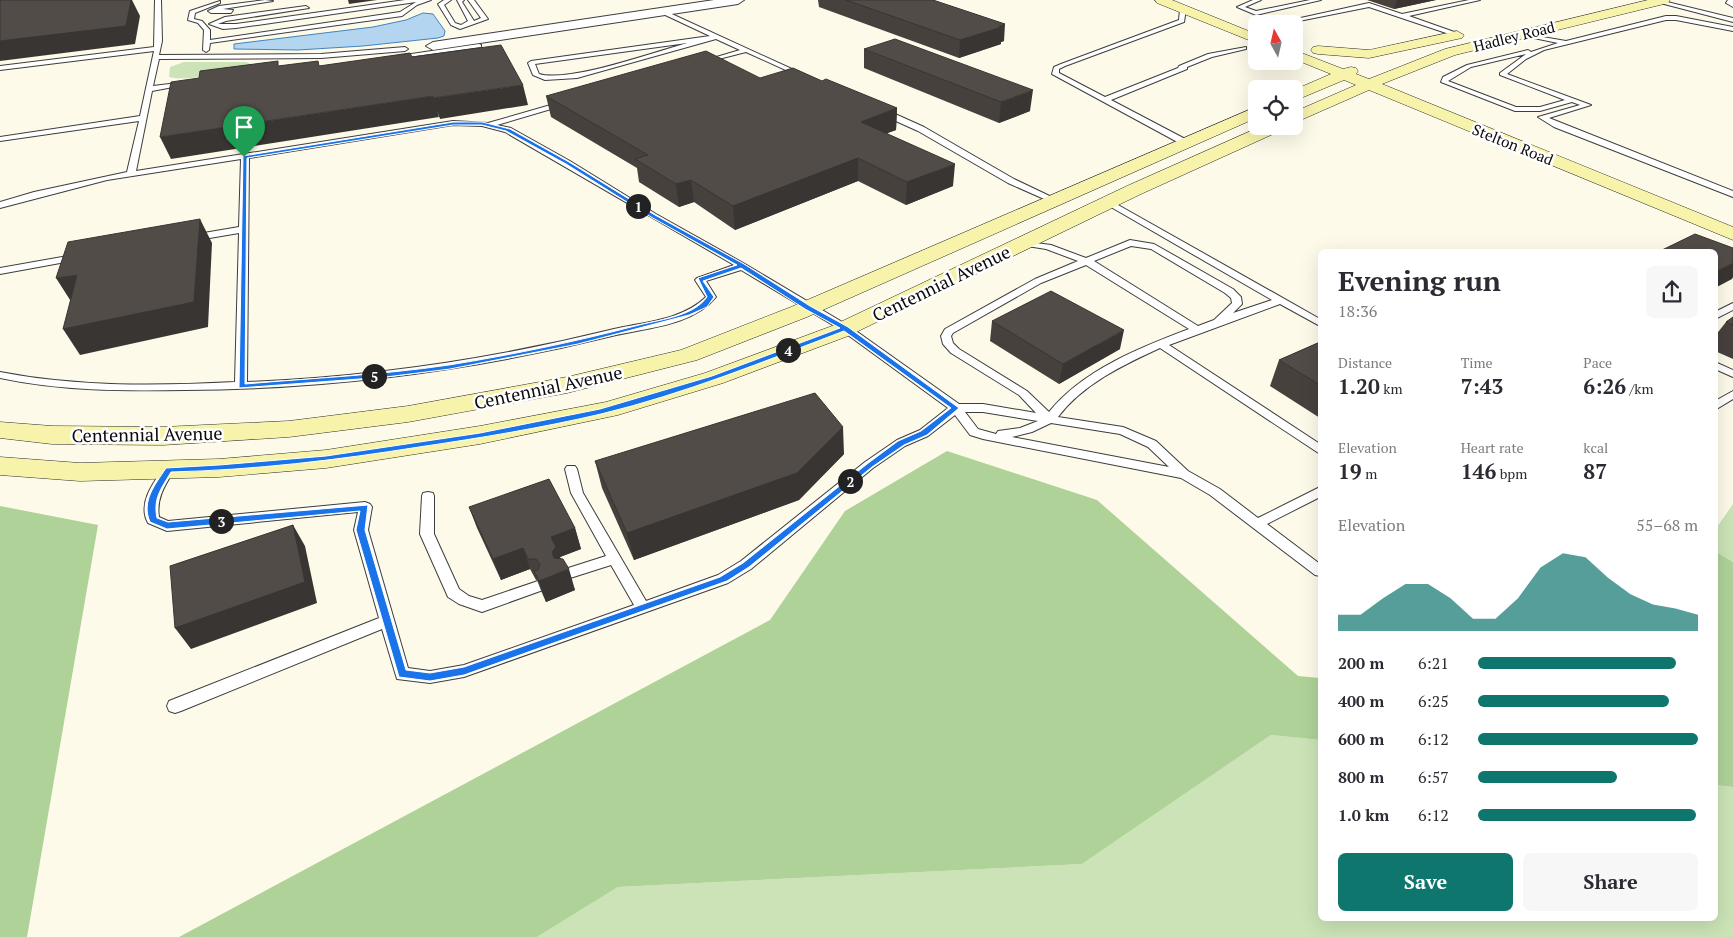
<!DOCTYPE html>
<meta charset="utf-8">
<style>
:root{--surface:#fff;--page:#f7f7f7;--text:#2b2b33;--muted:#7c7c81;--accent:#0f766e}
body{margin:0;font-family:"PT Serif",serif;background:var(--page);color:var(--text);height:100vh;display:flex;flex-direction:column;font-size:19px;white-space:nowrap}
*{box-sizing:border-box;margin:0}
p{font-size:16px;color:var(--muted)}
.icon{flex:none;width:28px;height:28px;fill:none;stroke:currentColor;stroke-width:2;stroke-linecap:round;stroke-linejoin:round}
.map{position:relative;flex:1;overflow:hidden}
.sheet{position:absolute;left:1318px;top:249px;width:400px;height:672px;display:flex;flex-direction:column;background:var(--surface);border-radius:8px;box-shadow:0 5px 20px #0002}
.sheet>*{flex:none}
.needle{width:32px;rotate:352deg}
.controls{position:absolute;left:1248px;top:15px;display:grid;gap:10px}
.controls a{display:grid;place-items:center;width:55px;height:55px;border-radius:8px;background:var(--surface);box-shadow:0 5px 20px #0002;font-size:25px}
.pin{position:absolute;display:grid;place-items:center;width:42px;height:42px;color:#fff;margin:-51px -21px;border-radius:50% 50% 50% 0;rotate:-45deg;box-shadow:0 0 5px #0007}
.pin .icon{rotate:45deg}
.km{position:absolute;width:25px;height:25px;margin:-12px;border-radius:50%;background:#222;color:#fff;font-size:14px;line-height:25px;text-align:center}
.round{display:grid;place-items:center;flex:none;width:52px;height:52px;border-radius:8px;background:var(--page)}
.overview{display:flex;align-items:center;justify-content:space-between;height:85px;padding:0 20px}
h1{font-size:28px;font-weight:600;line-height:38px}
.metrics{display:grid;grid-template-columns:repeat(3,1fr);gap:8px;height:85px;padding:5px 20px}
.metrics div{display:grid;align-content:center}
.metrics b{font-size:21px;font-weight:600}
.metrics small{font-size:14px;font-weight:400}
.metrics p{font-size:14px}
.chart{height:140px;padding:10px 20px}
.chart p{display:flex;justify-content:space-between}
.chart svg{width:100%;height:90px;margin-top:5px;fill:var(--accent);opacity:.7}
.primary-button{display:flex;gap:10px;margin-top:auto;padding:10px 20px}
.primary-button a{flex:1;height:58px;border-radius:8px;background:var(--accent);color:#fff;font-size:20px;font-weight:600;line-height:58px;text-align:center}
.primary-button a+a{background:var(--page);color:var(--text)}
ul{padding:0 20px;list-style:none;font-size:16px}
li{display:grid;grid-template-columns:80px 60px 1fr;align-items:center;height:38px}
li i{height:12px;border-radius:6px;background:var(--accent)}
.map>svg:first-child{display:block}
.green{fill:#cbe3b7}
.forest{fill:#aed298}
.water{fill:#b3d5ef;stroke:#4284be}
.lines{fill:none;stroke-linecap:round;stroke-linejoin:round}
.service-casing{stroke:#3d3d3d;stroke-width:2}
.minor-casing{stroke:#3d3d3d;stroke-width:2}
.secondary-casing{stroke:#2c2c2c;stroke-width:1}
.service{fill:#fff;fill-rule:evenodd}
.minor{fill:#fff;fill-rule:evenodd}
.secondary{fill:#f7f3ab;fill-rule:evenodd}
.wall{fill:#47413e}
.shaded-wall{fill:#393532}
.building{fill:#524c48;stroke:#393532}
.route{fill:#1a73e8;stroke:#fff;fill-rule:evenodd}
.labels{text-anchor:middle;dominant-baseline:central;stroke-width:5;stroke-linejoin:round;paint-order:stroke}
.far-street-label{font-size:15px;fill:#0a0a0a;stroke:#fff}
.street-label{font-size:18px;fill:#0a0a0a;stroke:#fff}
</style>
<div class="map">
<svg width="1733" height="937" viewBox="0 0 1733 937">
<rect width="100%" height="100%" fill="#fdfae9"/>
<path class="green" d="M184,62H246L253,65C236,72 185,82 169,77L170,67Z
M1733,504V562L1715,551V530Z
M1271,735L1320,740V919H1715V785L1733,787V937H537L618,887L1082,864Z"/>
<path class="forest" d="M947,451L1097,500L1298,676L1320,678V740L1271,735L1082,864L618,887L537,937H179L770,620L845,511Z
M0,506L98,525L27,937H0Z
M1715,551L1733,562V787L1715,785Z"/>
<path class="water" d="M423,13L433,14L445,31L444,36L438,38L363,46L298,50L234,49V44L373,27L406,20Z"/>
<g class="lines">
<g class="service-casing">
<path id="service" d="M155,0H161L162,41L159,55L321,54L405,47L408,49L405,51L321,58L159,59L153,86L186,82L189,84L152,91L136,171L453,121L488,123L568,100V104L497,125L511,128L570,161L656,214L745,264L849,326L959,404H983L1036,413L1019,395L951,353L943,344L941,336L945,329L1035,279L1078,261L1046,249L1021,245V241L1051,245L1086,258L1130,240L1154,244L1233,289L1241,297L1242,304L1233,313L1272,300L1104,203L1111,201L1320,319V326L1280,304L1169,345L1320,444V454L1160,348C1123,365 1083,384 1058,417L1123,427L1156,441L1188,471L1220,489L1258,518L1320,487V497L1267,524L1320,564V576L1315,575L1210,495L1181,478L983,439L970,435L955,415L928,436L905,446L873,468L751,569L728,583L464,677L430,683L397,679L382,629L181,711L175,713L169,711L167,706L169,701L379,618L354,530L358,512L167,531L148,523C137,503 154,482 165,466H173L175,469C165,485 156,498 159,517L168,521L365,502L370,504L372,507L368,530L408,668L430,671L464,665L634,605L611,565L567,579L562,578L560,574L562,570L606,556L571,493L565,469L567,466H575L577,469L583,493L646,601L718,575L741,561L865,462L897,440L920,430L948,408L841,330L741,270L706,281L716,297C693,326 645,328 612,336C472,371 329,389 185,390C123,391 61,391 0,378V372C77,387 157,386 235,382L239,233L192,241L187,238L192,235L239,227L241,159L107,180L0,208V202L34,192L127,172L139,121L0,141V137L140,116L154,51L0,70V66L154,47ZM453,125L482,126L505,132L734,265L697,278L695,280L706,297C682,320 645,322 614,329C493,359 371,377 247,382L249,158ZM1131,246L1151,249L1225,293L1231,298L1232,303L1214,320L1198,326L1094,261ZM1086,265L1189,329C1139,348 1083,370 1049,412L1027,391L959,349L953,343L951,336L953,333L1041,283ZM965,412H983L1038,421L1020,428L998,431L996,434L978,429ZM1051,423L1120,434L1148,447L1169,467L1012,437L1032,432Z
M265,0L273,1L223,9L233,10L231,13H211L208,11L219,6Z
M405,0H431L417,5L402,16L210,43L209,50L206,52L203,50L204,30L198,23L188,20L190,11L220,1V3L195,13L194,19L202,21L210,30V40L400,12L416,2L236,28L223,29L209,24L225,17L306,6L309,8L226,21L218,24H236Z
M444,0H451L444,5L455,23L461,25L468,21L457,0H464L462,2L474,21L481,18L468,0H474L488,19L460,29L451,25L438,4Z
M1253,0H1261L1245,7L1256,11L1310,0H1321L1256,15L1237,7Z
M1469,0H1480L1409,16L1460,34L1461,35L1458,37L1369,7L1299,21L1296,19L1369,3L1402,14Z
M1649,0H1659L1733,18V22Z
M1728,0H1733V7L1726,3Z
M1183,7L1186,9L1184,22L1065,66L1059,69V73L1105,97L1178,68L1179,66L1208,54L1246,47V49L1212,57L1187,67V69L1111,100L1189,141V145H1183L1052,74L1054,67L1061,64L1179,20L1180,9Z
M663,10L805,75L806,76L801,77L746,52L703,63V61L740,50L716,39L577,78L545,80L533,75L528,63L531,61L710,36L661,13ZM687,43C655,52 568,83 539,74L535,64Z
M1666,16H1676L1733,27V31L1676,20H1666L1544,50L1526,59L1507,74L1591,105L1549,118L1733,191V197L1554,127L1538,117L1580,105L1572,102L1540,111H1515L1441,82L1443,77L1467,65L1528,50L1531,52L1558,43L1519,35V33L1566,41ZM1526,54L1500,73V75L1565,100L1540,107H1516L1448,81L1471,67Z
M479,44L481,45V47L394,59L391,57Z
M878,109H884L924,127L1014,179L1058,200L1051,202L1008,183L918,131L878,113Z
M79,254L84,257L82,259L0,274V268Z
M1733,303V310L1715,319V312Z
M1715,362L1733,370V377L1715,369Z
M1733,391V399L1715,410V401Z
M428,492L433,493L434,496V534L459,589L469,596L482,600L538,581L543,582L545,586L543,590L482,612L459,604L448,597L420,534L422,496L423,493Z"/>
</g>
<g class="minor-casing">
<path id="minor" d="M714,0H744L738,4L433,50L426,46L433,42Z"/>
</g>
<g class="secondary-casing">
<path id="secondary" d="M1155,0H1172L1256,34V43L1157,3Z
M1648,0H1670L1668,3L1455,55L1382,84L1733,227V240L1369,90L1294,123V112L1356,85L1344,80L1294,101V90L1331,74L1294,59V50L1343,69L1351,67L1356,68L1358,71L1356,74L1369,79L1445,49Z
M1457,31L1464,35L1462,38L1369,58L1318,54L1313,53L1311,50L1313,47L1318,46L1369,50Z
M1256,107V118L807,317L697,360L567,393L408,422L289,437L163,445L52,444L0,438V422L52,426L163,427L289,421L408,406L567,377L681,350L791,307Z
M1262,126H1284L1282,130L1141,194L848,336L723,383L618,415L480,444L326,468L219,477L80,481L0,475V457L80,463L219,459L326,450L480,426L606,402L705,373L832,326L1127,186Z"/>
</g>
<use href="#service" class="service"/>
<use href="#minor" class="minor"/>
<use href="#secondary" class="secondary"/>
</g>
<path class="wall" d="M818,0H933L1004,41L1001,42V44L959,58L819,7Z
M1367,0H1436L1394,9Z
M864,49L1030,111L999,123L864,68Z
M760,78L822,81L897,108L896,130L887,133L953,186L906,205L858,181L735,230L694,202L679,207L639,182L637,168L551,117L546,96Z
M1733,317V359L1715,351V336L1726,322Z
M992,321L1120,349L1059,384L990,341Z
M1320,342V418L1270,386L1279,360Z
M844,454L799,500L634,560L602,488L595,461Z
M469,507L575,528L581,549L560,557L575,590L546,602L542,593L537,580H536L530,569L501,580L477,528Z"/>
<path class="shaded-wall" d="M131,0H132L140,16L135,44L0,61V41Z
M348,0H377L349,4Z
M1397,0H1436L1394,9Z
M1005,24L1004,41L1001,42V44L959,58L960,40Z
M523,85L528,105L440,119L433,98Z
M1033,90L1030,111L999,123L1001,102Z
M433,96L439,117L171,159L160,137Z
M897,108L896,130L861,143V122Z
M858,158V181L735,230L733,206Z
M955,164L953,186L906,205L907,182Z
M691,180L694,202L679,207L676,184Z
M200,219L212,243L208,327L80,355L63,329Z
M1733,263V277L1732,279L1715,288V272Z
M77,275L72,303L56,278Z
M1124,330L1120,349L1059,384L1063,364Z
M843,427L844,454L799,500L634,560L627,533Z
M293,525L305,546L317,603L191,649L175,628Z
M575,528L581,549L560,557L563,568L558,573L552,552L551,537Z
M523,548L530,569L501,580L493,559Z
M569,569L575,590L546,602L539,581Z"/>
<path class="building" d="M0,0H131L126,26L0,41Z
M846,0H933L1005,24L999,26L1002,27L960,40Z
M895,39L1033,90L1001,102L864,49Z
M501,45L523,85L433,98V96L160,137L171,82L199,78L200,71L278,61V66L318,61L319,66L410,53L412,57Z
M706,51L760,78L793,68L822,81L826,79L897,108L861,122L955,164L907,182L858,158L733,206L691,180L676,184L635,159L648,155L546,96Z
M200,219L194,302L63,329L77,275L56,278L68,242Z
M1695,234L1733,248V263L1715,272V251H1660Z
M1051,291L1124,330L1063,364L992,321Z
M1733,317V325L1726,322Z
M1320,342V385L1279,360Z
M815,393L843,427L797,473L627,533L595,461Z
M549,479L575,528L551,537L556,547L552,552L554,558L563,559L569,569L539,581L534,571L538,570L540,564L536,559H528L523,548L493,559L469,507Z
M293,525L305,582L175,628L170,566Z"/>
<path class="route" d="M453,122H482L510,129L569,162L655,215L744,264L810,306L848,327L959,408L927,435L904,445L872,467L749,567L727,581L464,675L430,681L399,677L356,530L360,511L167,529L150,522C141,501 155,485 166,468L219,465L326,456L480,433L600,409L712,376L840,328L805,309L741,268L703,281L714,297L707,307L689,315L578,344L450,369L386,377L239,388L243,156ZM453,125H482L506,131L566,164L651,217L737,265L698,278L707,297C693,317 657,320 635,326C574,342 511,355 449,365C381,375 313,378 245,384L247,158ZM844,331L951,408L921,431L898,441L867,464L743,563L720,577L464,667L430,673L406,670L365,530L368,505L168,522L157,518C153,498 161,489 171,472C255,470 337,460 419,447C480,438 541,428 601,414C684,394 765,361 844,331Z"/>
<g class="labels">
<g class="far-street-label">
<text transform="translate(1514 36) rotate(-14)">Hadley Road</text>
<text transform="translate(1513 144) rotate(22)">Stelton Road</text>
</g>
<g class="street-label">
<text transform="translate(941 283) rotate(-26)">Centennial Avenue</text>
<text transform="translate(548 387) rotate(-12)">Centennial Avenue</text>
<text transform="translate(147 434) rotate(-1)">Centennial Avenue</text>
</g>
</g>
</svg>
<div class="controls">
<a><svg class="needle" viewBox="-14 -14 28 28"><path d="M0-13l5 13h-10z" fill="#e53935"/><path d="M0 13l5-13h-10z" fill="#7c7c81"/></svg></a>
<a><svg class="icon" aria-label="locate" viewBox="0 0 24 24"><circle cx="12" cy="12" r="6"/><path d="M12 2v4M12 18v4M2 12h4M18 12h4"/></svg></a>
</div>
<div class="pin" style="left:244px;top:157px;background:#1e9e55"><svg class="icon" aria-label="arrive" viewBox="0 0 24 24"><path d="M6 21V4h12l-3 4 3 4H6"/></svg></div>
<b class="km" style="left:638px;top:206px">1</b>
<b class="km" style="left:850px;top:481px">2</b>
<b class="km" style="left:221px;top:521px">3</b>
<b class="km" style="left:788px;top:350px">4</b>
<b class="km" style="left:374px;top:376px">5</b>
<section class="sheet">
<div class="overview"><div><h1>Evening run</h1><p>18:36</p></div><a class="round"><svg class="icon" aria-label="share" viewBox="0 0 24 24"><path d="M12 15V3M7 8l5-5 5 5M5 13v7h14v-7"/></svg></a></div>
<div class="metrics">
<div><p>Distance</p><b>1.20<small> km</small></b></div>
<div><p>Time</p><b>7:43</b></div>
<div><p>Pace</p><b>6:26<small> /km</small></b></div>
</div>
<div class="metrics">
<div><p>Elevation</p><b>19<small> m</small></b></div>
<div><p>Heart rate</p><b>146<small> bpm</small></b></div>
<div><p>kcal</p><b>87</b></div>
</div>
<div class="chart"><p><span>Elevation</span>55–68 m</p>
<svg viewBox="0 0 160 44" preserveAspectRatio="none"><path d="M0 44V36L10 36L20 28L30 21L40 21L50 28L60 38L70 38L80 28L90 13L100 6L110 8L120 18L130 26L140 31L150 33L160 36V44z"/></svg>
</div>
<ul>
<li><b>200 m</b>6:21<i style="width:90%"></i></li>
<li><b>400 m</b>6:25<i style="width:87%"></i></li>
<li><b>600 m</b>6:12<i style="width:100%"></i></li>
<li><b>800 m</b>6:57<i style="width:63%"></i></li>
<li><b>1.0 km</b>6:12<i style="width:99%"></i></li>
</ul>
<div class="primary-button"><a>Save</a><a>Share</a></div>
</section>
</div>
